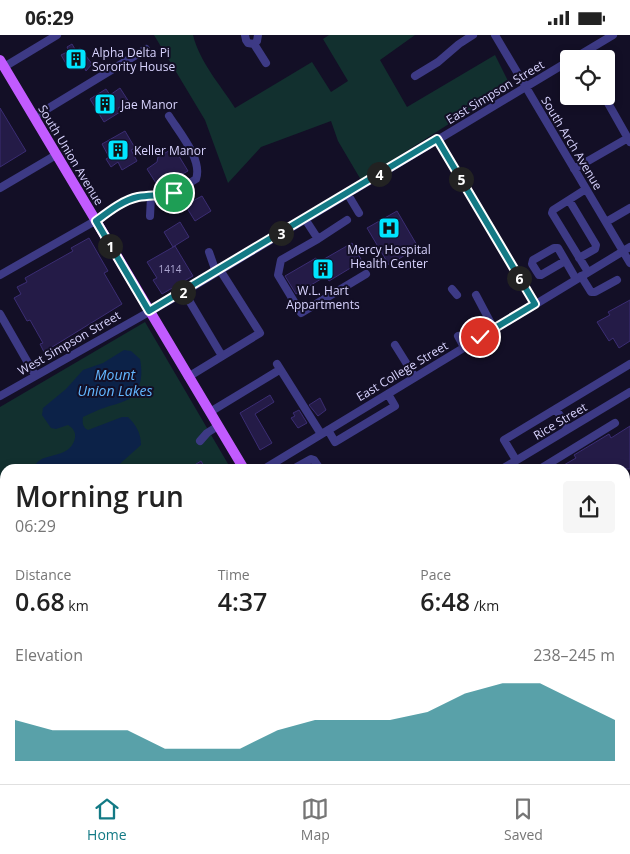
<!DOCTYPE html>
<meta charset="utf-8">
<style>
:root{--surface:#fff;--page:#f6f6f6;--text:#222;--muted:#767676;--line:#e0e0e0;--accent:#137a85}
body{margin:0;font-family:"Open Sans",sans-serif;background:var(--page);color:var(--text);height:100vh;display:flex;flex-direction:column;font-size:19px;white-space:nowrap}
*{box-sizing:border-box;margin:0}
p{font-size:16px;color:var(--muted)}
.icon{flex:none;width:28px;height:28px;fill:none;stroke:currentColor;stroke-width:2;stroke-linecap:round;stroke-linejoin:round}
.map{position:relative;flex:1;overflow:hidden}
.details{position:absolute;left:0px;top:429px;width:630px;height:321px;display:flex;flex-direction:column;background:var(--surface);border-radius:15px 15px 0 0;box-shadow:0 2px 8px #0003}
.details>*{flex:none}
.controls{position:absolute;left:560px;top:15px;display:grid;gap:10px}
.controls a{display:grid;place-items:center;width:55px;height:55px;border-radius:5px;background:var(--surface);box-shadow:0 2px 8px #0003;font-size:25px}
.pin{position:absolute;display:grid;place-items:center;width:42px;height:42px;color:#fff;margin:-21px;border:2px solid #fff;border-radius:50%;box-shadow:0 1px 5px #0007}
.km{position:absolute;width:25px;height:25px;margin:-12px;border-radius:50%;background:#222;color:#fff;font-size:14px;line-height:25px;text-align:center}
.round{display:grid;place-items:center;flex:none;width:52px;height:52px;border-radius:5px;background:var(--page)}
.summary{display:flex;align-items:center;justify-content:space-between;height:85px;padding:0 15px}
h1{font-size:28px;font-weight:600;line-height:38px}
.metrics{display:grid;grid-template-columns:repeat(3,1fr);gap:8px;height:85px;padding:5px 15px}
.metrics div{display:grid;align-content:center}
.metrics b{font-size:25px;font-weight:600}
.metrics small{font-size:14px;font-weight:400}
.metrics p{font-size:14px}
.chart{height:140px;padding:10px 15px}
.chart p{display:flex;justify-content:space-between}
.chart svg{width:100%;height:90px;margin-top:5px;fill:var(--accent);opacity:.7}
.status{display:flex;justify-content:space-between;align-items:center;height:35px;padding:0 25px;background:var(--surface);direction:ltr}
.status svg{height:14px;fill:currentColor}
.tab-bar{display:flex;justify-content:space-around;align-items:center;height:70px;border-top:1px solid var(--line);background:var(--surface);font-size:14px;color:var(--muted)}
.tab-bar a{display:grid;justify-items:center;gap:2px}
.tab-bar .active{color:var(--accent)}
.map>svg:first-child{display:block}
.green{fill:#12302f}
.water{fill:#0c2248}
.building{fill:#241b47;stroke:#3b2d73}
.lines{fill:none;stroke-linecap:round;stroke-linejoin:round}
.minor{stroke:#3d3a85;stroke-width:8}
.major{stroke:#c25bff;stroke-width:10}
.highway{stroke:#ff4fa3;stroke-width:11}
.route-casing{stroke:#fff;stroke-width:10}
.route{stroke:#137a85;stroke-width:6}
.labels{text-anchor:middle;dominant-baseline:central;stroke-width:4;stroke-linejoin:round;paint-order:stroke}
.number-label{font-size:10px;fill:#aca6d1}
.poi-label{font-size:12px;fill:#d9d4ff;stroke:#130f26;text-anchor:start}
.street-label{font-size:12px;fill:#d9d4ff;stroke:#130f26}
.water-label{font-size:14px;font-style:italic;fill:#62b6ff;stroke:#130f26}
</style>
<div class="status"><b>06:29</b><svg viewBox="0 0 49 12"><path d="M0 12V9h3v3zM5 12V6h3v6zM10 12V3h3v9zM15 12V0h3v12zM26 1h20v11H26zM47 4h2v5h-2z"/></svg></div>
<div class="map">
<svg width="630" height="749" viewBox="0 0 630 749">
<rect width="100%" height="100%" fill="#130f26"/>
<path class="green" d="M154,0H193C200,28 220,49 235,73L312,27L331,57L348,46L323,4L329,0H415L380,25L407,72L495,20L510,50L361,145L338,106L331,86L261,112L228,148L205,85Z
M145,287L231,434H5V487L0,490V372Z
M5,569V745H151L144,749H0V572Z"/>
<path class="water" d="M124,315L131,316L140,324C143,339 142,357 127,365C119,369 111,370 104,373C97,375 90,379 83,382C82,388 83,393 88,395L122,382H128C136,390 141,398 141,410L114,434H32C34,431 37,427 40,425C53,418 71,421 75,403C76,397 73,393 68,390L56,394L51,393L42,380L43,373L66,354L83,335L103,328Z"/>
<path class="building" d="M72,9L76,16L80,13L92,29L86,36L81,26L68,32L61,20L69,16L67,12Z
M120,53L129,67L118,73L120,77L104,87L90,64L106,54L110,60Z
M0,73L26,116L0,132Z
M125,96L135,113L131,115L137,126L122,135L118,127L111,132L106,124L109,122L102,109Z
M174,113L188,136L173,144L165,142L156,148L147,134L157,127L158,122Z
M202,161L211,176L195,186L185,170Z
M397,176L418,212L389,230L367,193Z
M180,187L189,202L173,212L164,197Z
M89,203L108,236L104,238L122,269L44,317L40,309L43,308L30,285L27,286L14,263L21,259L17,252L27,247L25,243L73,216L71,213Z
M352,208L362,226L329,246L326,241L296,259L285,241L316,223L319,227Z
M175,211L193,241L162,259L153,245L157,243L147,227Z
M630,265V306L619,313L613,303L609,306L597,287L610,280L608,277Z
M270,360L274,367L255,379L272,408L260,415L240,378Z
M320,363L326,375L318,381L309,370Z
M299,375L307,388L298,393L291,383L295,381L293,378Z
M630,391V434H557L576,423L574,420L609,399L611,403Z
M201,426L206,434H188Z"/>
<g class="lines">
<path class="minor" d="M245,0L246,5L248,8L254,9
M495,0L630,228
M254,9L266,28
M254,9L257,6L258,0
M573,24L613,0
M4,32L57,0
M415,41L438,27L459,9L473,0
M604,61L630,107
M34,82L146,14
M437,104L535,269
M574,134L628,103
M0,153L56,120
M586,154L553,175L552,178L588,237
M347,158L359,178
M569,165L596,210L595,214L579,223
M150,181L151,162
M305,184L318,204L347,185
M606,187L630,173
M318,204L281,225L278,240L301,278L366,239
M209,217L216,237
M565,226L541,240H539L532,229L533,225L554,213H558L576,244
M0,240L95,186L128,165L139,162H152L174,158L196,144C203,125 179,97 169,81
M581,241L591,257H595L617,245
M452,254L457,260
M184,257L222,321
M476,260L494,294
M0,279L35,340
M473,291L480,302
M458,301L464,312
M395,310L415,342
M277,329L321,399
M188,342L260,298L220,235
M0,361L179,260L569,26
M556,374L568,394
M210,377L276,337
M328,395L335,407L395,371L388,359
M200,406L207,398L218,391
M516,425L504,405L630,329
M264,434L630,212
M293,434L311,424L314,425L320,434
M502,434L630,357
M540,434L615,388
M625,544L630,552
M625,576L630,573
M192,745L194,749
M299,745L301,749
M320,745L322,749
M477,745L479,749
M560,745L562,749
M165,749L172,745
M270,749L276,745
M340,749L346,745
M520,749L527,745"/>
<path class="major" d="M0,25L244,434
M428,745L430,749"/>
<path class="highway" d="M625,607L630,604
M386,749L393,745"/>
</g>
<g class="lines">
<g class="route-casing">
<path id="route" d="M174,158C160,161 151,160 138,162C123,165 108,177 96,186L149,276L437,104L535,269L480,302"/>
</g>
<use href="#route" class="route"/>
</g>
<defs>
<g id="building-square" transform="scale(1.125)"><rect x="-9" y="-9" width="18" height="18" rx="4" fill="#00e5ff" stroke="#130f26"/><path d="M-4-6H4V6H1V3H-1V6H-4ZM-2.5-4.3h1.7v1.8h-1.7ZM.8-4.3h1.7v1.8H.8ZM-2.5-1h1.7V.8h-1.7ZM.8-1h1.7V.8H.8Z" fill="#111"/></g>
<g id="hospital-square" transform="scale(1.125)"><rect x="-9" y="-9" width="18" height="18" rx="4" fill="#00e5ff" stroke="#130f26"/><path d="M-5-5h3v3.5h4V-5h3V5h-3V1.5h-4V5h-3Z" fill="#111"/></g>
</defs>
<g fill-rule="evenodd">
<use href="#building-square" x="76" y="24"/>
<use href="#building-square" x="105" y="69"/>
<use href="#building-square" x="118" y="115"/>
<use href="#hospital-square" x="389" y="193"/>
<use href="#building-square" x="323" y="234"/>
</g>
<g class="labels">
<g class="number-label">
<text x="170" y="234">1414</text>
</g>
<g class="poi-label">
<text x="92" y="17">Alpha Delta Pi<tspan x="92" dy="14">Sorority House</tspan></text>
<text x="121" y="69">Jae Manor</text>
<text x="134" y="115">Keller Manor</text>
<text x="389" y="214" text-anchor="middle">Mercy Hospital<tspan x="389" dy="14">Health Center</tspan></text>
<text x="323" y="255" text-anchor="middle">W.L. Hart<tspan x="323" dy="14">Appartments</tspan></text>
</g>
<g class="street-label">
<text transform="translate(495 57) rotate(-31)">East Simpson Street</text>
<text transform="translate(572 108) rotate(59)">South Arch Avenue</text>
<text transform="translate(71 120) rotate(59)">South Union Avenue</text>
<text transform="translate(69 308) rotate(-30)">West Simpson Street</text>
<text transform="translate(402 336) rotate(-31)">East College Street</text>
<text transform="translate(560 386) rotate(-31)">Rice Street</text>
</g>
<g class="water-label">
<text x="115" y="339">Mount<tspan x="115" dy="16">Union Lakes</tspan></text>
</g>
</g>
</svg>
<div class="controls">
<a><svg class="icon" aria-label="locate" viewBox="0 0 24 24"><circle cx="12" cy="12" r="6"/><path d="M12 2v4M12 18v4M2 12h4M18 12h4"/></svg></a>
</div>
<div class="pin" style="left:174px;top:158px;background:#1e9e55"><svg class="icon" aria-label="arrive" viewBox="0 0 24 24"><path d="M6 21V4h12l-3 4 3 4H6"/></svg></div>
<div class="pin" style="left:480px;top:302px;background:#d93025"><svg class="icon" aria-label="check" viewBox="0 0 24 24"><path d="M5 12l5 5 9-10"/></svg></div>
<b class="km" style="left:110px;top:211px">1</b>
<b class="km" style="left:183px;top:257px">2</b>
<b class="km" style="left:281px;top:198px">3</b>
<b class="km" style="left:379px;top:139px">4</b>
<b class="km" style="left:461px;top:144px">5</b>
<b class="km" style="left:519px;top:243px">6</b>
<section class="details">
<div class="summary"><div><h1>Morning run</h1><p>06:29</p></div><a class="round"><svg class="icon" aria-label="share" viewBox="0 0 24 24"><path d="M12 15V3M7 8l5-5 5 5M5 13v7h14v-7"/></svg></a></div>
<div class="metrics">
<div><p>Distance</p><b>0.68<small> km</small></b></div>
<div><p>Time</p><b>4:37</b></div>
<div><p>Pace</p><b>6:48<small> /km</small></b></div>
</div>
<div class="chart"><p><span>Elevation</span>238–245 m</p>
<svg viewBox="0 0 160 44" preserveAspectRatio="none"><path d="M0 44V24L10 29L20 29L30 29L40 38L50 38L60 38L70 29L80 24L90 24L100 24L110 20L120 11L130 6L140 6L150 15L160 24V44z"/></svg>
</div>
</section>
</div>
<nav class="tab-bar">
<a class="active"><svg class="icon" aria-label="home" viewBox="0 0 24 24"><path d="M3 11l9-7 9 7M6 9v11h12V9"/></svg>Home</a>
<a><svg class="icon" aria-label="map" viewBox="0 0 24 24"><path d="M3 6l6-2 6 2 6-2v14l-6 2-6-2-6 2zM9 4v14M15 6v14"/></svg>Map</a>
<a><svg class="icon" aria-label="saved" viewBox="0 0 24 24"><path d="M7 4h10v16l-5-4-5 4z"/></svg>Saved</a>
</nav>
